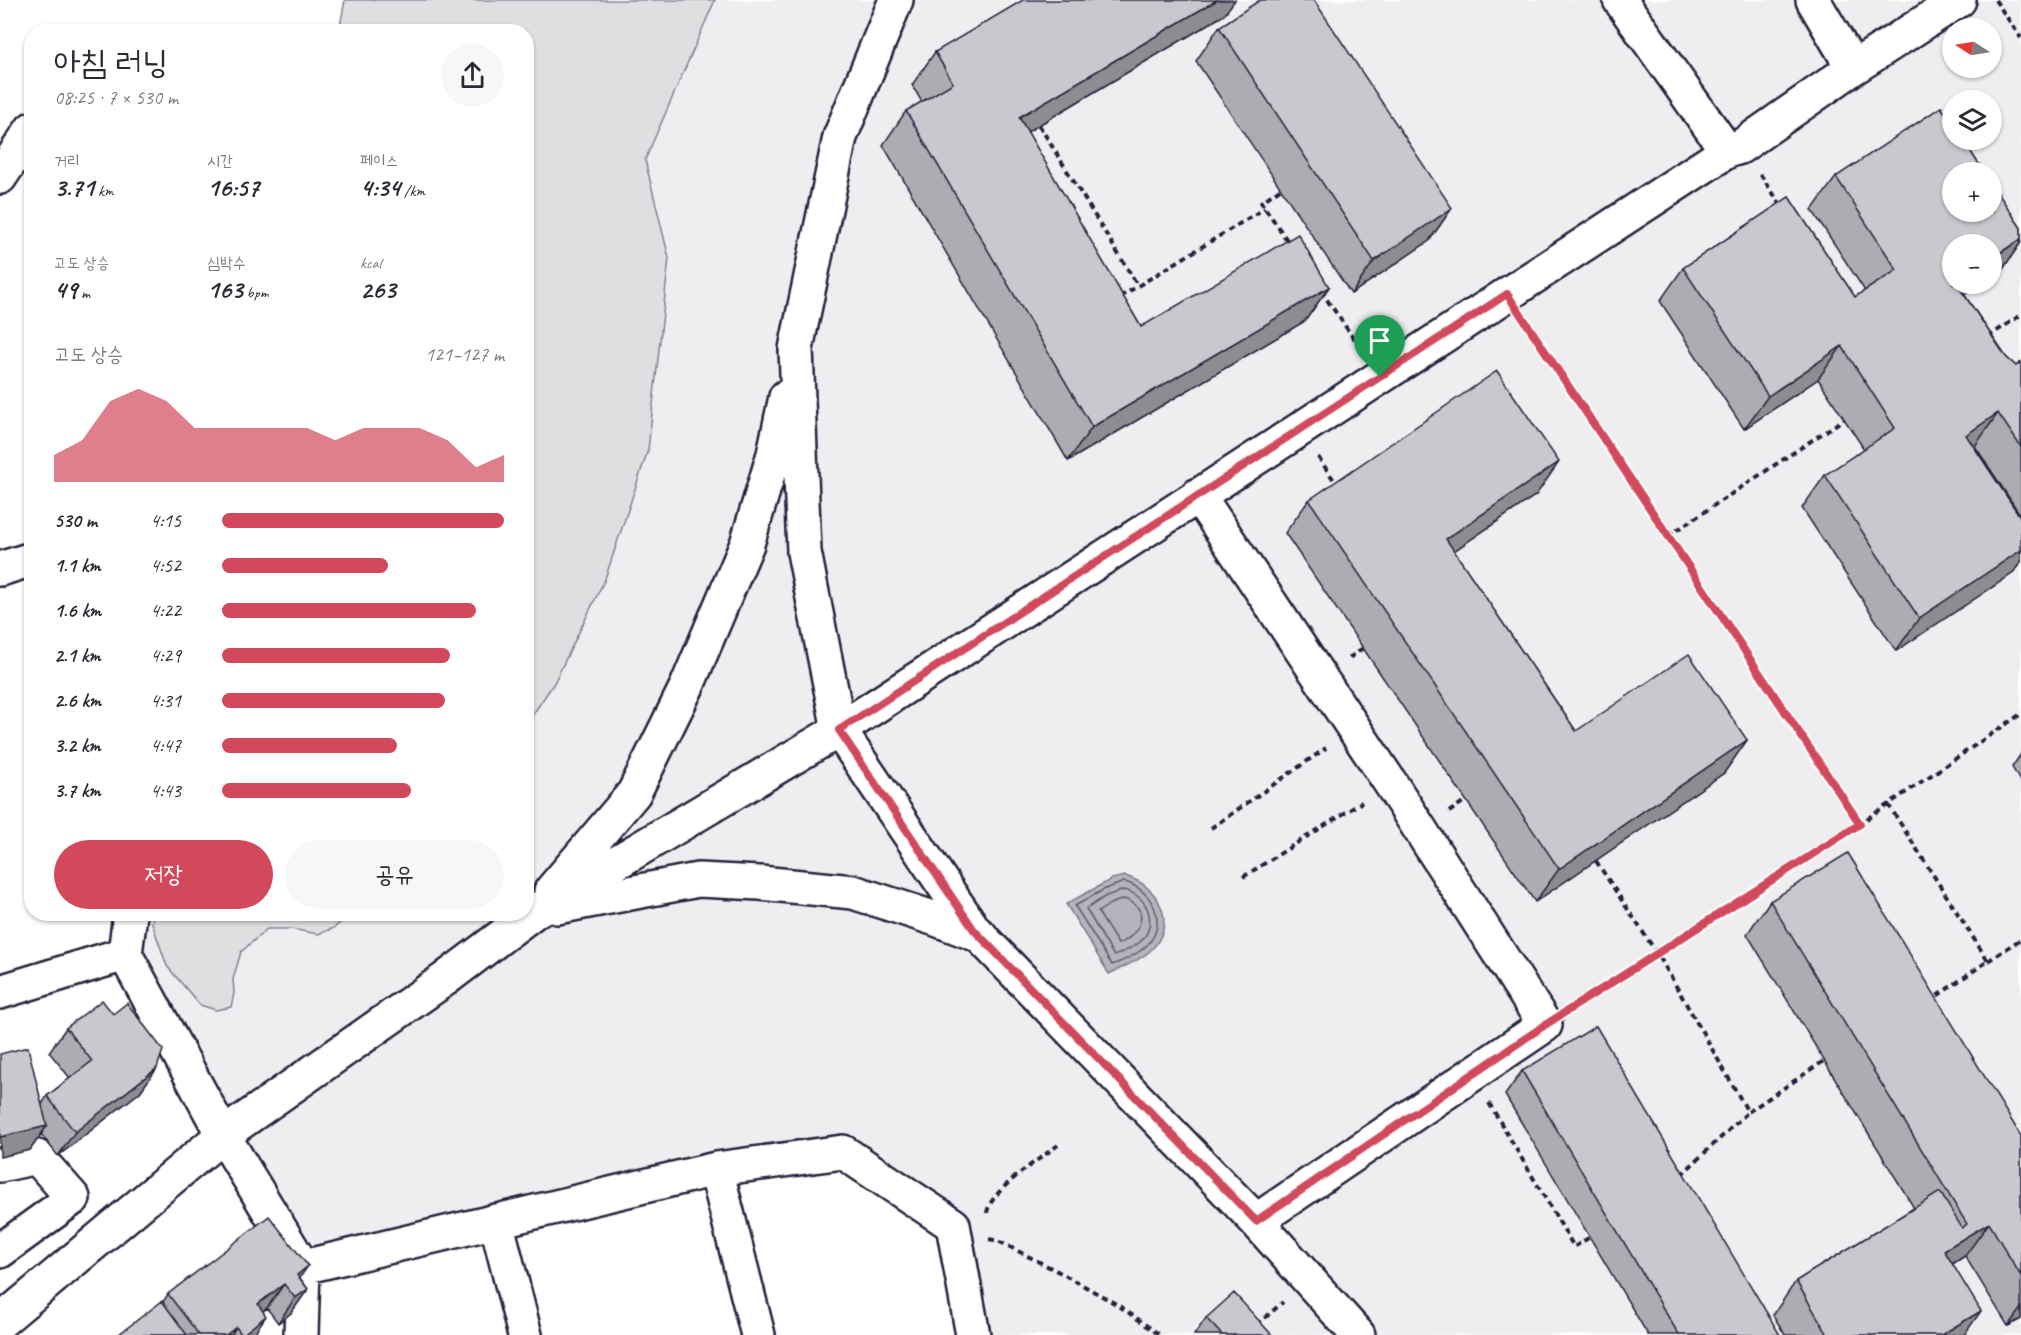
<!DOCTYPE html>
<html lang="ko">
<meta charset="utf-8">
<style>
:root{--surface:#fff;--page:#f7f7f7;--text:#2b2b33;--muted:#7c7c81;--accent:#d1495b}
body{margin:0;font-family:Caveat,"Poor Story",sans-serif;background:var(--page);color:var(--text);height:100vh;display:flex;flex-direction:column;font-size:22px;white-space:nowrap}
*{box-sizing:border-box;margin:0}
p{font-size:20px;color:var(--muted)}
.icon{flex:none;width:33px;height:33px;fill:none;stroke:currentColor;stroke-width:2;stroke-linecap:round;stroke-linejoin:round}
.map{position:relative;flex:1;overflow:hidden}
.panel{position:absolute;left:24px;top:24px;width:510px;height:897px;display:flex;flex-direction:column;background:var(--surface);border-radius:24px;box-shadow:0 2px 4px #0004}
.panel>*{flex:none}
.needle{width:39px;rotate:282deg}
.fabs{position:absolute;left:1942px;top:18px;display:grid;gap:12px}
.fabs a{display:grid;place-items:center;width:60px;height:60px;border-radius:50%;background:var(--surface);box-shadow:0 2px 4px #0004;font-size:30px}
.pin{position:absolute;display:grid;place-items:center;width:51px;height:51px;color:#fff;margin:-62px -26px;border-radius:50% 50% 50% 0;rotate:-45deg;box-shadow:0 0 6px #0007}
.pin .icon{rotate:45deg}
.round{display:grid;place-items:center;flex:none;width:63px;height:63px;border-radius:32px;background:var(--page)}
.head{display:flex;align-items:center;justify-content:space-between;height:102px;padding:0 30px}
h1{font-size:33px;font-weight:600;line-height:45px}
.figures{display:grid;grid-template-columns:repeat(3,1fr);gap:9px;height:102px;padding:6px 30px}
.figures div{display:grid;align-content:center}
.figures b{font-size:26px;font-weight:600}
.figures small{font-size:16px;font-weight:400}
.figures p{font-size:16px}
.chart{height:168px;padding:12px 30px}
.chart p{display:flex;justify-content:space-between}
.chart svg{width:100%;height:108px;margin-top:6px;fill:var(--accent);opacity:.7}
.cta{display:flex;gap:12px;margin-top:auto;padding:12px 30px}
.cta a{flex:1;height:69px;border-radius:36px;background:var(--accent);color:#fff;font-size:24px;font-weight:600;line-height:69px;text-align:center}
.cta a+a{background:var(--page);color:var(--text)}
ul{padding:0 30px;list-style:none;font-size:20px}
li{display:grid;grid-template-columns:96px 72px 1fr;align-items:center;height:45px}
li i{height:15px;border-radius:8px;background:var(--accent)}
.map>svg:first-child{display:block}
.built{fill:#eeeef1;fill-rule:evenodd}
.green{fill:#dfdfe2;stroke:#80808e;stroke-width:1.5}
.water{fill:#b4b4bc;stroke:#7a7a88;stroke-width:1.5}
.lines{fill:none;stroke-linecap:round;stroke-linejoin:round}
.shore{stroke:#5c5c6f;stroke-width:1.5}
.minor-casing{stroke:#22223b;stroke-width:38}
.path{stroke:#22223b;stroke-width:4;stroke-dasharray:6 4.5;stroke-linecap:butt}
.minor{stroke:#fff;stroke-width:33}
.wall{fill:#acacb2;stroke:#22223b;stroke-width:1.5}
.shaded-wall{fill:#8c8c91;stroke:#22223b;stroke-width:1.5}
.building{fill:#c8c8cf;stroke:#22223b;stroke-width:1.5}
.route-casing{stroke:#fff;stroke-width:12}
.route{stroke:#d1495b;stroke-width:8}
</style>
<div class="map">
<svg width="2021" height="1335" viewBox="0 0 2021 1335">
<rect width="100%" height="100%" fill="#fff"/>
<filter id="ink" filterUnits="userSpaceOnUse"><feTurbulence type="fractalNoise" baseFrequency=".0167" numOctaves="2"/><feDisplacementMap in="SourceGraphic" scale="12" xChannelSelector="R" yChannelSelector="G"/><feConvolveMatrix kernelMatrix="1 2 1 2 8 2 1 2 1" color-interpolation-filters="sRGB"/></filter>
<g filter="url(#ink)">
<path class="built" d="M471,0H2021V1335H980L957,1222L845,1143L495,1208L302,1249L125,954L130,914H526V32ZM1953,28H1992V68H1953ZM1953,100H1992V140H1953ZM1953,172H1992V212H1953ZM1953,244H1992V284H1953Z"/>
<path class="green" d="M345,0H715L645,160L669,258L648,450L605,579L554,683L527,723L526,32L339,31Z
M153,914H350L334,928L318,934L291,929H267L241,952L233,979L234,993L231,1007L216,1010L200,1005L167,966L152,923Z"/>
<path class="water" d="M1125,876C1159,885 1179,924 1150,951C1138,962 1122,967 1109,974L1066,904L1112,879Z"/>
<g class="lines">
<path class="shore" d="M1124,882C1153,889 1170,925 1145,947C1136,955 1123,961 1112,965L1075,906L1103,890Z
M1124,890C1148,895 1159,924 1140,942C1133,948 1123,952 1114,956L1086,909L1106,896Z
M1124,899C1153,908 1140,936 1118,944L1098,912L1110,904Z"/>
<g class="minor-casing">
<path id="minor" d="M896,0L840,137L796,349L804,552L839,730L974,930L1256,1221L1358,1335
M1620,0L1727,151
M1813,0L1853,68
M0,177L32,129
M1198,495L1391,784L1545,1025L1256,1221
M0,569L32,559
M551,891L634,793L687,686L747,544L774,454L786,397
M557,907L698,880L760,883L853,892L936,919L981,936
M130,914L125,954L223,1135L303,1267L301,1335
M0,992L125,954
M0,1165L37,1157L73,1198L0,1251
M716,1169L758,1335
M496,1221L525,1335
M303,1267L716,1169L843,1152L953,1225L973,1335
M0,1322L223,1135L445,979L535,911L839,730L1727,151L1740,147L1853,68L1959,0"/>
</g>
<path class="path" d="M1995,0L2021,38
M1039,125L1138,286
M1760,174L1781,205
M1280,189L1261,202L1289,243
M1321,291L1361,349
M1120,297L1265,208
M1525,323L1860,824
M1988,337L2021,315
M1318,457L1338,486
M1668,536L1844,419
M1349,658L1363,648
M1888,804L1988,961L1934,998
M1449,812L1466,800
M1211,828L1326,748
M1596,861L1660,958L1748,1112L1824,1061
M1243,877L1362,802
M1988,961L2021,939
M1575,1006L1824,848L2021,714
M1489,1103L1574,1247L1590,1237
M1681,1175L1748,1112
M987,1213C990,1190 1040,1159 1058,1145
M989,1239L998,1241L1061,1273L1118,1305L1160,1335
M1257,1325L1283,1302"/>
<use href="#minor" class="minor"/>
</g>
<path class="wall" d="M1224,15L1027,132L1141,327L1329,287L1305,321L1068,461L883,145L906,111L922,102L912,85L935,52Z
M1219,27L1452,208L1429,241L1351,294L1196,61Z
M1941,107L1953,125V140H1963L1984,172H1953V212H1992V184L2021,228V242L2003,269L1992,276V244H1953V284H1980L1964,294L2006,357L2016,366L2021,362V516L1975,446L1974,447L2021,518V562L2012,574L1896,651L1802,508L1825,475L1864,449L1818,379L1744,429L1660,301L1683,268L1789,197L1855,297L1865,291L1812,210L1836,177Z
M1536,495L1454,551L1576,731L1747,740L1724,773L1535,902L1285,533L1309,500Z
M2021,754V783L2012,767Z
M1770,901L2021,1136V1319L2008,1326L1965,1256L1953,1264L1964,1335H1785L1773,1315L1796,1281L1914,1208L1747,934Z
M66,1028L157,1068L140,1092L58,1156L41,1134L30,1150L42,1104L47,1096L70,1078L49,1052Z
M1522,1071L1780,1335H1648L1505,1095Z
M300,1278L308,1289L291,1313L278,1323L267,1308L263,1311L253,1335H118L163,1302L168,1294Z
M1206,1318L1272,1335H1194Z"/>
<path class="shaded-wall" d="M1217,0H1235L1224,15L995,151L1019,117Z
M1452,208L1429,241L1351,294L1374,261Z
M2021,239V242L2003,269L1992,276V258Z
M1955,284H1980L1933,315Z
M1329,287L1305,321L1068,461L1092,427Z
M1842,346L1818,379L1744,429L1768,396Z
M1998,413L1975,446L1943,468L1966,435Z
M1559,462L1536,495L1423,572L1446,539Z
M2021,550V562L2012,574L1896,651L1919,618Z
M1747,740L1724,773L1535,902L1559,869Z
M157,1068L140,1092L58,1156L75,1132Z
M47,1126L30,1150L0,1157V1137Z
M1989,1223L1965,1256L1921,1283L1944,1250Z
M308,1266L291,1290L297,1275Z
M284,1284L267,1308L241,1329L258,1304Z
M308,1289L291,1313L278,1323L295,1298Z
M2021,1308V1319L2008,1326Z
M1981,1311L1964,1335H1941Z
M266,1316L253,1335H242Z
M236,1327L231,1335H226Z"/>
<path class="building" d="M1023,0H1217L1019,117L1141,327L1298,234L1329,287L1092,427L906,111L953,83L935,52Z
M1260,0H1314L1452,208L1374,261L1219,27Z
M1941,107L1953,125V140H1963L1984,172H1953V212H1992V184L2021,228V239L1992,258V244H1953V284H1957L2006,357L2016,366L2021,362V447L1998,413L1966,435L2021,518V550L1919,618L1825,475L1895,428L1842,346L1768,396L1683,268L1789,197L1855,297L1897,270L1836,177Z
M1497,371L1559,462L1446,539L1563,712L1576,731L1689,654L1747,740L1559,869L1309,500Z
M1848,853L2021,1136V1276L1989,1223L1944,1250L1981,1311L1941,1335H1828L1796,1281L1940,1192L1962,1228L1967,1224L1770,901Z
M102,1000L113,1014L127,1003L163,1050L157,1068L75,1132L47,1096L92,1061L66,1028Z
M1596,1026L1780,1335H1679L1522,1071Z
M28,1047L47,1126L0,1137V1054Z
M269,1216L308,1266L297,1275L308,1289L295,1298L284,1284L258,1304L266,1316L242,1335L236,1327L226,1335H199L168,1294Z
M1234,1293L1272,1335H1222L1206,1318Z
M162,1301L187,1335H118Z"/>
</g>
<g class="lines" filter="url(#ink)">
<g class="route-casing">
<path id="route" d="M1507,294L1860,824L1545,1025L1256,1221L974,930L839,730Z"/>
</g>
<use href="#route" class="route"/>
</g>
</svg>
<div class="fabs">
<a><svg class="needle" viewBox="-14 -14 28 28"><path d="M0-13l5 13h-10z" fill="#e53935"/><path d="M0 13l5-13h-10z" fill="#7c7c81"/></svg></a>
<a><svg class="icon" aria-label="layers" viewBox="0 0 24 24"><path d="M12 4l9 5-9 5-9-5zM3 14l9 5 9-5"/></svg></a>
<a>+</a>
<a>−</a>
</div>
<div class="pin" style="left:1380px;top:377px;background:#1e9e55"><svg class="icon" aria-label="arrive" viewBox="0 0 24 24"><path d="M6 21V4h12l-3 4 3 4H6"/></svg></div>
<section class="panel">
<div class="head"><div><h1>아침 러닝</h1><p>08:25 · 7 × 530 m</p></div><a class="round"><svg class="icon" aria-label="share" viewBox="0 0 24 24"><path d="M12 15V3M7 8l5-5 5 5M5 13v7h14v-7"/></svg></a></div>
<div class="figures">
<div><p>거리</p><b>3.71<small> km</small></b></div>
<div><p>시간</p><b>16:57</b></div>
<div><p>페이스</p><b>4:34<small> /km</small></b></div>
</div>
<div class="figures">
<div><p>고도 상승</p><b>49<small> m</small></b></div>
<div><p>심박수</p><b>163<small> bpm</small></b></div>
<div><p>kcal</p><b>263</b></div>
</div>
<div class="chart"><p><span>고도 상승</span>121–127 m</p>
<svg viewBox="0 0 160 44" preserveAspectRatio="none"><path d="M0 44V33L10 27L20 11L30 6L40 11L50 22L60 22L70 22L80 22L90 22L100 27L110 22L120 22L130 22L140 27L150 38L160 33V44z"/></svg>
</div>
<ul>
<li><b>530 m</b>4:15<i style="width:100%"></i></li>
<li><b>1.1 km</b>4:52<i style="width:59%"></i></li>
<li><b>1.6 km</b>4:22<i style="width:90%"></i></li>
<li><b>2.1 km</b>4:29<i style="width:81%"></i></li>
<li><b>2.6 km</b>4:31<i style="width:79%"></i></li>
<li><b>3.2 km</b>4:47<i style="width:62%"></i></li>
<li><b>3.7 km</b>4:43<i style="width:67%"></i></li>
</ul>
<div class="cta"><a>저장</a><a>공유</a></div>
</section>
</div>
